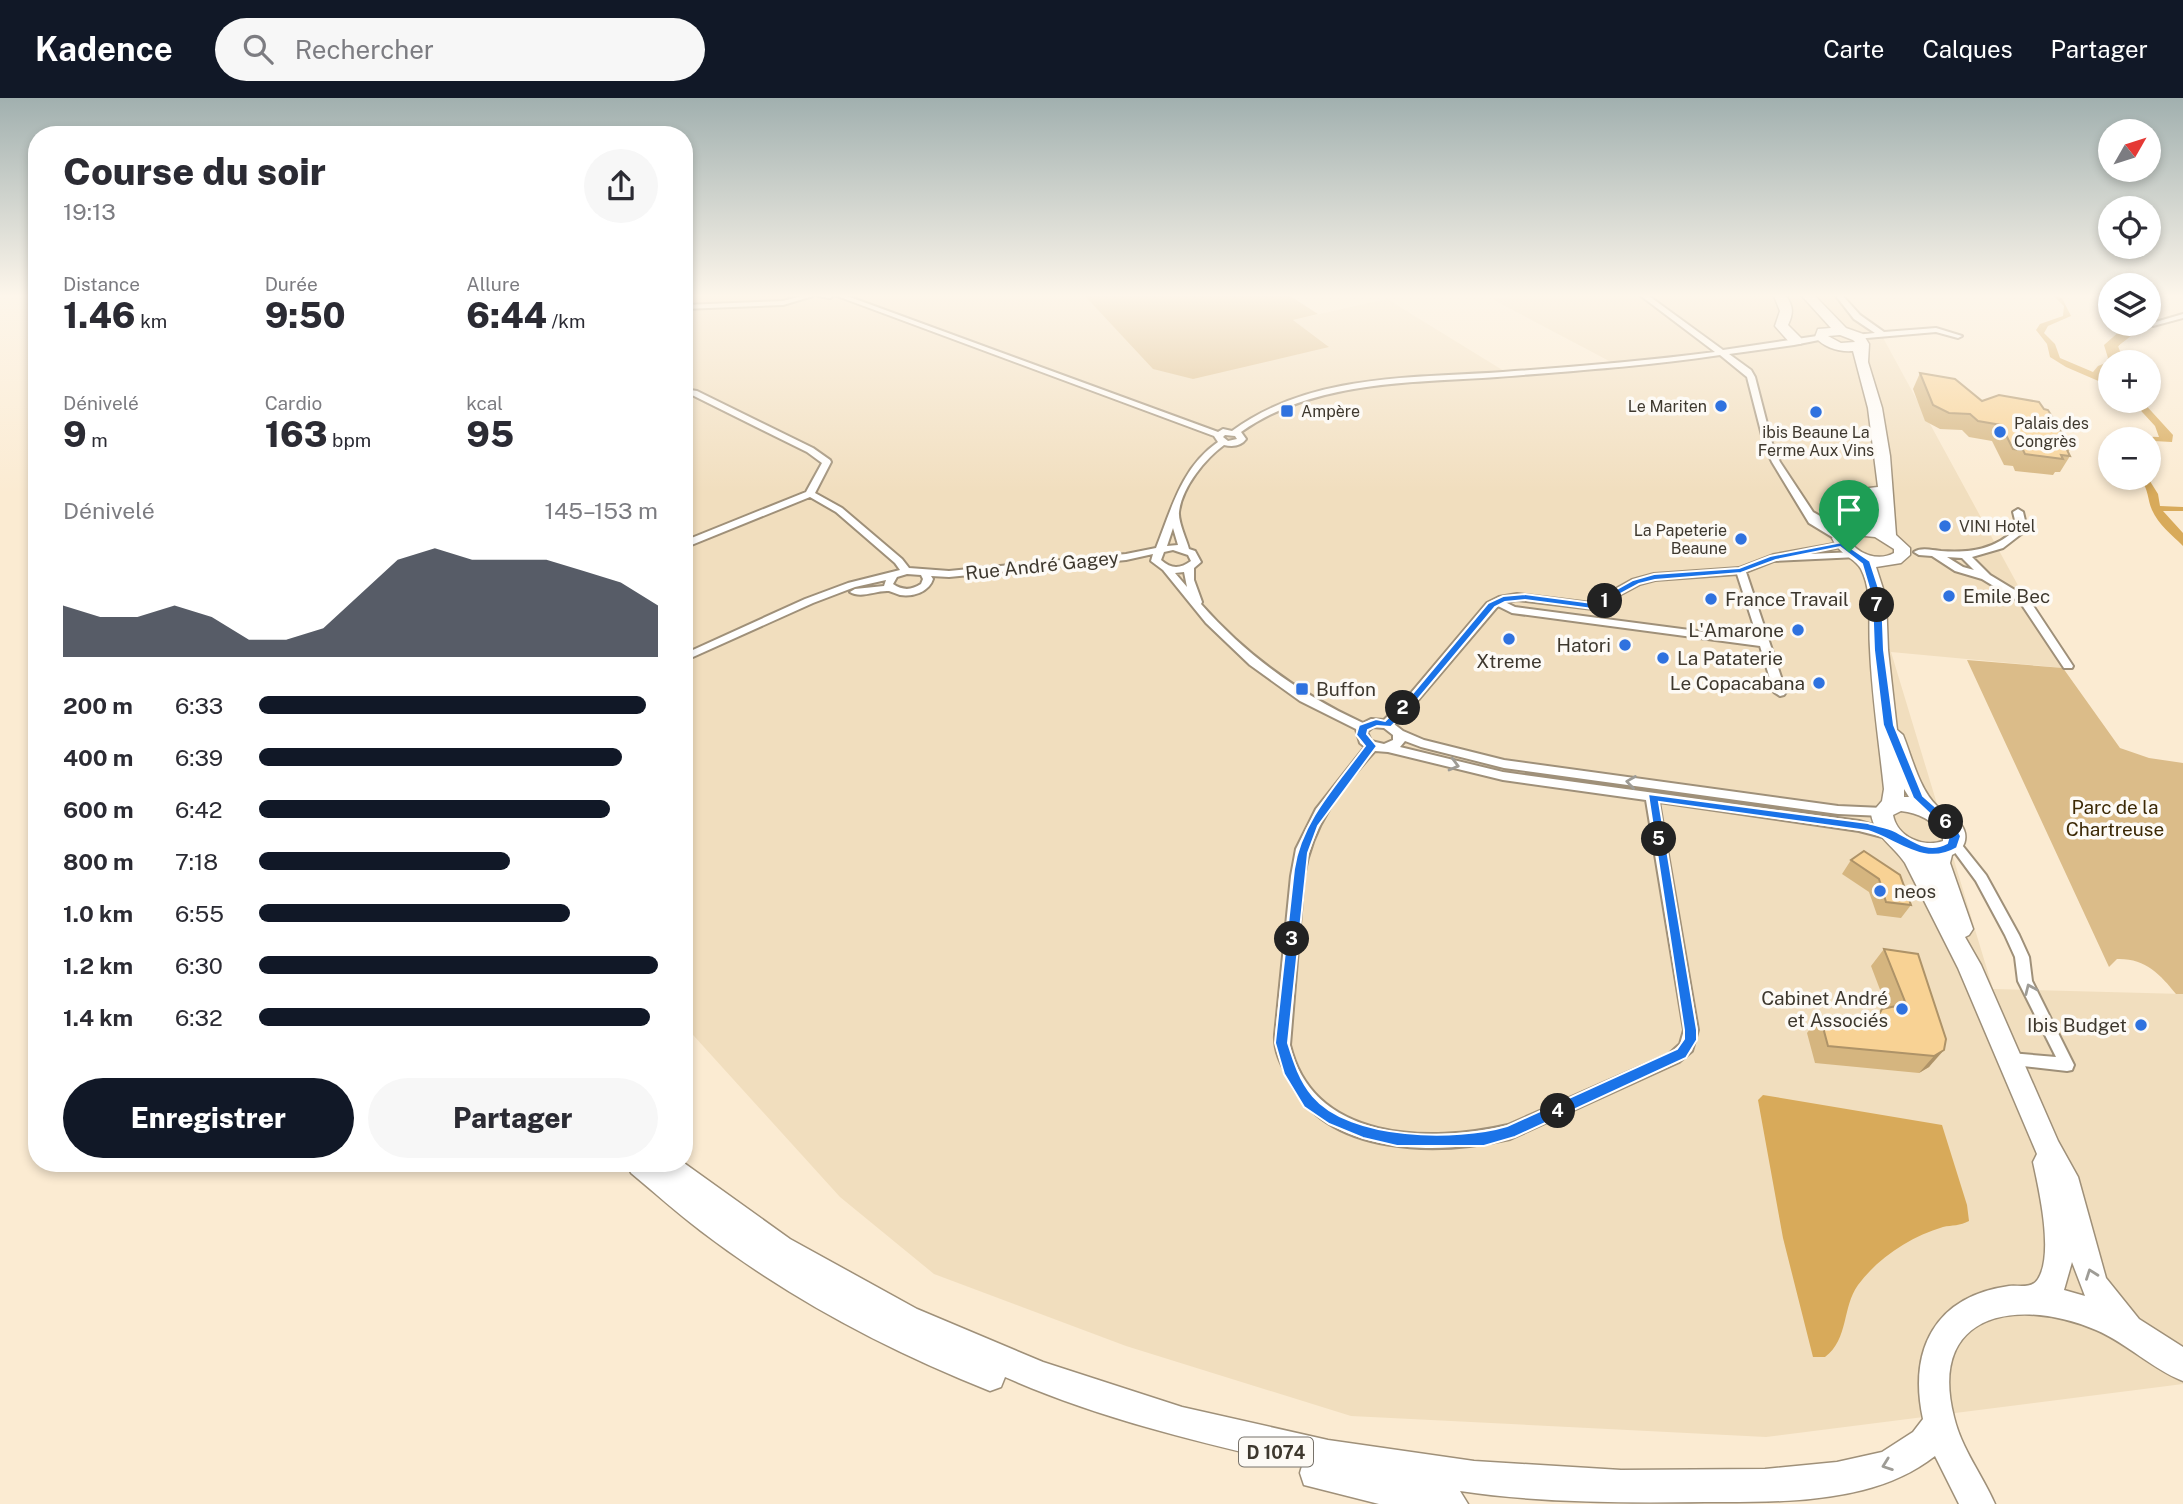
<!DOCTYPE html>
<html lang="fr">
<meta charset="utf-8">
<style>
:root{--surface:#fff;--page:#f7f7f7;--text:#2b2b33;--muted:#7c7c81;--accent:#111827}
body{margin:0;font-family:"Public Sans",sans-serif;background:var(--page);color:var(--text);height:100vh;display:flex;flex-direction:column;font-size:26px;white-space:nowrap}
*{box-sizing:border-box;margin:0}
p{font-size:23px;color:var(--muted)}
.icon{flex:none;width:38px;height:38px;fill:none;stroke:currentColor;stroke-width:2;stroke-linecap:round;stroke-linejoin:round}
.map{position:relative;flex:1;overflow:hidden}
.panel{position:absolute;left:28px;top:28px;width:665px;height:1046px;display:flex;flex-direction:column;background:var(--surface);border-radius:28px;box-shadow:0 4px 10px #0003}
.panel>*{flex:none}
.needle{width:46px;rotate:51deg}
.buttons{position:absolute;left:2098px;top:21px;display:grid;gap:14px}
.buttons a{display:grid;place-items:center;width:63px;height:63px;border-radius:50%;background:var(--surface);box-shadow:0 4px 10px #0003;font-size:35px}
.pin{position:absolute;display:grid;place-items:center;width:60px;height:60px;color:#fff;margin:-72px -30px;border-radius:50% 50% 50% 0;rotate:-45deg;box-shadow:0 0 7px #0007}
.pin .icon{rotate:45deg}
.km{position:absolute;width:35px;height:35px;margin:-18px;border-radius:50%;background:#222;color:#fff;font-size:19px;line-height:35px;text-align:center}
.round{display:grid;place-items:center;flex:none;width:74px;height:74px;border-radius:37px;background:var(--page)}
.summary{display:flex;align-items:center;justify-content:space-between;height:119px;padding:0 35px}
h1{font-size:38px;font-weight:800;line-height:52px}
.metrics{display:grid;grid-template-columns:repeat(3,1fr);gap:10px;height:119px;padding:7px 35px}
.metrics div{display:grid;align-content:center}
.metrics b{font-size:35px;font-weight:800}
.metrics small{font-size:19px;font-weight:400}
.metrics p{font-size:19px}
.chart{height:196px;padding:14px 35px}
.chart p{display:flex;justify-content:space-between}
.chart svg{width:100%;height:126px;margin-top:7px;fill:var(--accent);opacity:.7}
.cta{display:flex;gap:14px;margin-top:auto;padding:14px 35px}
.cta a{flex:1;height:80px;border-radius:42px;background:var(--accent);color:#fff;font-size:28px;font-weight:800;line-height:80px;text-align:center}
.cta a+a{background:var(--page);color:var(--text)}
ul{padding:0 35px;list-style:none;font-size:23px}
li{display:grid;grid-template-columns:112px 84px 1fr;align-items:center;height:52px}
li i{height:18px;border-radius:9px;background:var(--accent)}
header{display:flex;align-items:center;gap:42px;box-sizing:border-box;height:98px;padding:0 35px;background:var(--accent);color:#fff}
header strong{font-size:33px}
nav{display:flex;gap:38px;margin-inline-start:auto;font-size:24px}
.search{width:490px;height:63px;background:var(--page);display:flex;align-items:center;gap:18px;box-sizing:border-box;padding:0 24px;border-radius:38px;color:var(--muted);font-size:26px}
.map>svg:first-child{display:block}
.built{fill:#f1debe}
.green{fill:#dbbc89}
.water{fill:#d8aa5a}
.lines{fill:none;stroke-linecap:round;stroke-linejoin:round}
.river{fill:#d8aa5a;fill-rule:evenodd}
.minor-casing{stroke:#9f9079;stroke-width:4}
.primary-casing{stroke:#9f9079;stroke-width:3}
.minor{fill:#fff;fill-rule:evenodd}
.primary{fill:#fff;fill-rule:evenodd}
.wall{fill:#d5b57f}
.shaded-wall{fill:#ae9368}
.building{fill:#f8d294;stroke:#ae9368;stroke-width:2}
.oneway{stroke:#9e9c96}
.route{fill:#1a73e8;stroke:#fff;stroke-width:2;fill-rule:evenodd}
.poi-dot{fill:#2f72df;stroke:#fdfaf5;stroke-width:2.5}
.labels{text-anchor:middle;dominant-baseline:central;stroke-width:7;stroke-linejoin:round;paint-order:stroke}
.far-poi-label{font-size:16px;fill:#3e382e;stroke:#fdfaf5;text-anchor:start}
.shield{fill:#fdfaf5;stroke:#77726a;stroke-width:2}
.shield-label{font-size:18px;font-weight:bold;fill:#3e382e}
.street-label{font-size:19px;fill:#3e382e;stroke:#fdfaf5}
.poi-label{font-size:19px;fill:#3e382e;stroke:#fdfaf5;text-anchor:start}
.park-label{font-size:19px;fill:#3c2905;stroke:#fdfaf5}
</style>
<header>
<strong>Kadence</strong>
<div class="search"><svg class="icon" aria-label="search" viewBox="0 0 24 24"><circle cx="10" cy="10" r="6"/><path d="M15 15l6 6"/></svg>Rechercher</div>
<nav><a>Carte</a><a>Calques</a><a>Partager</a></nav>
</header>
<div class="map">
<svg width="2183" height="1406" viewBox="0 0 2183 1406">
<rect width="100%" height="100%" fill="#fbebd2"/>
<path class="built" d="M684,198H1085L1089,202L1328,248L1293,222L1387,201L1504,273L1611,264L1492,201L1516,198H1839L1881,236L2063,570L1891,554L1993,891L2183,896V1286L1766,1339L1351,1318L1126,1248L934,1176L840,1099L684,927Z"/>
<path class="green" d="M1085,198H1290L1318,216L1293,222L1329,249L1193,281L1153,271Z
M1967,562L2063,570L2120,650L2149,660L2183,665V896H2176C2160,876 2145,860 2117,861L2109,869Z"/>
<path class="water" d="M2054,198L2062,200L2071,218L2048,228L2044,235L2055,246L2060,260L2093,274L2098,268L2113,262L2108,246L2124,234L2143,231L2127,237L2117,250L2121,264H2110V270L2101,275L2110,280V288L2066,269L2050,259L2047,246L2036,232L2040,226L2063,218L2064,208Z
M2132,303H2142L2173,337L2172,344L2117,341L2128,338L2159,339L2155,328Z
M2140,380H2148L2158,396L2160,408L2183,409V413H2163L2183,435V448C2172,437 2158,426 2152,412C2147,400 2149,392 2140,380Z
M1763,997L1942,1027L1967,1107L1969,1123C1960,1128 1952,1127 1943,1129C1910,1139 1879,1159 1858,1187C1842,1209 1849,1241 1825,1259H1813L1783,1140L1758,1002Z"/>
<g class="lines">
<path class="river" d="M2131,226H2145L2147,232L2131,238L2118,248L2123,261L2121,264L2107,267L2105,264L2108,260L2104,247L2121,232L2132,229Z"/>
<g class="minor-casing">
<path id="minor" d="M801,198H813L783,207L684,211V207L783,203Z
M818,198H833L830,200Z
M837,198H847L1218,334L1223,331L1232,333C1309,276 1412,280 1503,274C1574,269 1645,263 1715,254L1641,198H1649L1723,252L1824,237V241L1794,247L1729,256L1751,272L1755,279L1773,349L1780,364L1813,414L1834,426L1854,433L1849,436L1831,431L1843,438V442H1837L1809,425L1772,364L1765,349L1747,279L1720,257C1646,268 1572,273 1497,279C1410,285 1315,282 1241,334L1246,341C1241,348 1233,349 1224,347C1205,361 1182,389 1179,414C1178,424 1186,440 1189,451L1195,453L1201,464L1194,470V482L1202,504L1201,506C1247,558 1300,596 1363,625L1371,621L1384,622L1411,595L1487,505L1499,499L1517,496L1591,505L1632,482L1654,476L1739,470L1773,457L1845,444V448L1808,456L1855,454L1860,457L1858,459L1774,463L1746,474L1786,594L1784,597L1780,598L1774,594L1760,548L1512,515L1498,508L1419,601L1394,626L1403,633L1424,642L1504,662L1838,708L1883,710L1889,714L1883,718L1838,716L1504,670L1421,649L1405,643L1400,649L1503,674L1859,723L1894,733L1896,736L1894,739L1890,741L1859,733L1659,704L1698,932L1692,953L1679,964L1510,1041C1439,1057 1328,1059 1290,983C1282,968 1274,954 1275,937L1291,778L1296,751L1316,711L1365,649L1360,645L1356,631L1300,603L1250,567L1206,525L1163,472L1151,463L1153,456L1126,462L949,479L931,478L933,481C929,494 913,499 900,497C896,496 893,494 889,493C876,492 861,501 850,494L855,491L884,488L886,482L855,489L813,505L684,563V556L805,501L848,485L900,472L895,465L836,414L810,399L684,450V443L806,394L822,365L807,354L692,297L684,295V291L697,293L813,350L830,362L831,364L815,395L842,410L902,461L909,470L949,473L1126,456L1156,450C1172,410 1181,370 1218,344L1214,338ZM1225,337L1235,338L1237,341L1228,343L1223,339ZM1173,430L1178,447L1167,448ZM1173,452L1188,457L1191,463C1180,471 1171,471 1161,462L1164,454ZM1184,474L1187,489L1175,475ZM907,476L921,477L923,481L921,486C912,492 903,493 893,486L897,479ZM1737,476L1758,541L1515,509L1505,504L1517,502L1593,511L1640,486L1655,482ZM1373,629L1384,630L1393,637V642L1384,646L1371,643L1367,634ZM1375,653L1388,654L1503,682L1646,702L1684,932L1680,946L1669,956L1508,1027C1430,1045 1313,1044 1290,947L1304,778C1312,727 1341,690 1375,653Z
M1836,198H1843L1860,217L1884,234L1936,230L1962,238L1958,240L1936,234L1855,241V237L1875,235L1854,221Z
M2183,216V220L2153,228L2149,226Z
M2018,411L2023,414L2027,431L2025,433L2003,450L1972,459L1990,477L2028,500L2073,568L2072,570H2064L2020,504L1982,481L1955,473L1932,458L1919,457L1914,454C1921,449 1932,452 1941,453C1970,455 1995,452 2017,430L2013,414ZM1947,459L1962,460L1974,472L1963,469Z
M1954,740L1958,742L1986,777L2019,837L2029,859L2032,883L2074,967L2072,972L2067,973L2005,966L2003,961L2005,956L2010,955L2056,959L2018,883L2015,859L2005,837L1976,783L1948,745L1950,742Z"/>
</g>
<g class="primary-casing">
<path id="primary" d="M1774,198H1786C1794,209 1793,216 1788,227L1801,240V246H1791L1775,228L1780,213Z
M1802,198H1815L1846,230L1863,236L1869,246L1868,264L1882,310L1890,358L1896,437L1910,450V457L1901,465L1876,469L1886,500L1888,552L1897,632L1903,637C1912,659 1919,691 1937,708C1946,716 1962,721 1965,735C1967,746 1961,753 1952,757L1950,765L1973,831L1969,837L1965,839L1981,867L2058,1043L2078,1079L2106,1180L2139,1221L2183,1249V1283C2152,1271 2127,1245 2096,1232C2018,1199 1927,1214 1954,1319C1962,1352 1982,1376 1995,1406H1959L1935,1358C1913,1375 1890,1385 1863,1392C1812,1405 1757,1404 1705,1404C1624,1405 1541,1405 1460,1393L1468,1406H1379L1304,1387L1300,1375L1302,1368C1202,1345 1100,1321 1005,1279L1001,1289L990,1293C887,1252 790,1201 701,1133C677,1115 654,1094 631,1075L627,1066L684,1065L790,1141L917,1211L1043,1264L1182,1309L1328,1342L1474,1363L1621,1372L1765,1371L1837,1364L1882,1354L1913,1334L1923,1321C1908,1252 1935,1198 2009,1188C2019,1187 2032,1191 2038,1181C2054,1156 2039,1092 2033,1064L2037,1056L1958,870L1905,765C1893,747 1875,739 1871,716L1882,703L1884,691C1879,644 1872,598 1870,551C1868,525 1873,494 1861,471C1854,459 1840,458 1832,440L1838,432L1863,427C1866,416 1865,400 1869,390L1878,389L1868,310L1853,253C1839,254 1825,250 1815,239L1818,231L1831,230ZM1840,237L1853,242L1855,244L1841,245L1828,238ZM1855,437L1875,439L1894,451V455C1878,464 1856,456 1848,440ZM1904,691L1909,699H1904ZM1901,713C1919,715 1932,722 1943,736V743C1923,750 1897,739 1893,717ZM2072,1164L2085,1198L2064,1192Z"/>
</g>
<use href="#minor" class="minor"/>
<use href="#primary" class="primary"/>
</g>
<path class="wall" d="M1920,275L1982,303L2044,311L2071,350L2068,354L2070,358L2060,374H2055L2053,377L2015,373L2013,368L2004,367L1992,343L1969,339L1962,332L1940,331L1925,323L1913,291Z
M1864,753L1911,807L1901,820L1877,817L1869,794L1842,776L1851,762Z
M1884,851L1946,941L1929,969L1919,975L1815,965L1807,935L1820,918L1869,928L1882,911L1887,910L1871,868Z"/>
<path class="shaded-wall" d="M1944,952L1929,969L1919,975L1934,958Z"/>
<path class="building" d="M1920,275L1955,281L1982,303L1999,297L2039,304L2044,311L2048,312L2071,350H2066L2070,358L2061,357L2063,361L2025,356L2023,352L2013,351L2001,327L1978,323L1970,316L1949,315L1933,307Z
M1864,753L1900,777L1911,807L1886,804L1879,781L1851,762Z
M1884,851L1918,856L1946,941L1944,952L1934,958L1828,948L1820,918L1877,930V920L1882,911L1906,906Z"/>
<defs><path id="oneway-chevron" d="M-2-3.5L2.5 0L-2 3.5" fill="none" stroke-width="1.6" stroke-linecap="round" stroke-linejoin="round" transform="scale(1.75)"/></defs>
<g class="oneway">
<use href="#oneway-chevron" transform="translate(1454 667) rotate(15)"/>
<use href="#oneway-chevron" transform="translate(1631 684) rotate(-172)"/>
<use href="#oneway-chevron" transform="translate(2030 891) rotate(-114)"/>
<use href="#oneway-chevron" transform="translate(2091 1176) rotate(-110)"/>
<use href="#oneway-chevron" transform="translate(1887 1367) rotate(160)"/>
</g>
<linearGradient id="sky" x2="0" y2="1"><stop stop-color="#a1b0af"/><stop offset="0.5" stop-color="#fdf6eb"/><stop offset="1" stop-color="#fdf6eb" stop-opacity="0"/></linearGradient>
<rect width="2183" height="395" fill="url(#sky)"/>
<path class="route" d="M1842,444L1870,463L1882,500L1884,552L1894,627L1923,698L1954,725L1961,738L1957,750C1924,769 1899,743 1868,733L1659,704L1697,932V942L1686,960L1515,1039L1484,1048H1397L1363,1040L1329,1026L1304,1009L1284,976L1275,945L1294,771C1301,723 1337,686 1365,648L1356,637L1359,627L1376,621L1385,623L1412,596L1488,505L1503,498L1525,496L1592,505L1633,482L1654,476L1739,470L1770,458ZM1840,449L1862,466L1872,500L1874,552L1883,627L1913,700L1945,730L1949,738L1947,745C1927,756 1913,742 1895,733C1887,729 1877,728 1868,725L1648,696L1684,932V941L1677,951L1507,1028C1457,1043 1350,1042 1313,998C1300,983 1294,964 1288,945L1308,755L1318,728L1377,648L1367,636L1368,632L1377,628L1391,629L1419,600L1495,509L1505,504L1525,502L1593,511L1639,486L1655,482L1741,475L1776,462Z"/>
<g class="poi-dot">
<circle cx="1721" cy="308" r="7"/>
<rect x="1280" y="306" width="14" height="14" rx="3.5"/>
<circle cx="1816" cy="314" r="7"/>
<circle cx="2000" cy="334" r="7"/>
<circle cx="1945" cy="428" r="7"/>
<circle cx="1741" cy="441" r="7"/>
<circle cx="1949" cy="498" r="7"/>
<circle cx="1711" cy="501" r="7"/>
<circle cx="1798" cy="532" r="7"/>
<circle cx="1509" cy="541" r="7"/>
<circle cx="1625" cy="547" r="7"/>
<circle cx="1663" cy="560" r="7"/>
<circle cx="1819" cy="585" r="7"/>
<rect x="1295" y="584" width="14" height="14" rx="3.5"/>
<circle cx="1880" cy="793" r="7"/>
<circle cx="1902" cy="911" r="7"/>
<circle cx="2141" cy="927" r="7"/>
</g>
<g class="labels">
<g class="far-poi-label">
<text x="1707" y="308" text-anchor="end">Le Mariten</text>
<text x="1301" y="313">Ampère</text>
<text x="2014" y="325">Palais des<tspan x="2014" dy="18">Congrès</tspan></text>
<text x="1816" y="334" text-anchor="middle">ibis Beaune La<tspan x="1816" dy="18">Ferme Aux Vins</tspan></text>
<text x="1959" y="428">VINI Hotel</text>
<text x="1727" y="432" text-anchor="end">La Papeterie<tspan x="1727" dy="18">Beaune</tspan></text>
</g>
<rect class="shield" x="1239" y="1339.5" width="74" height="29" rx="5"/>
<g class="shield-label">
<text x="1276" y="1354">D 1074</text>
</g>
<g class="street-label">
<text transform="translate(1042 467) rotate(-6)">Rue André Gagey</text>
</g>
<g class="poi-label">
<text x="1963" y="498">Emile Bec</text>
<text x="1725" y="501">France Travail</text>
<text x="1784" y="532" text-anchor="end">L'Amarone</text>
<text x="1611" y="547" text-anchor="end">Hatori</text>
<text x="1677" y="560">La Pataterie</text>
<text x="1509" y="563" text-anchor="middle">Xtreme</text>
<text x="1805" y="585" text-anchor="end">Le Copacabana</text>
<text x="1316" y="591">Buffon</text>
<text x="1894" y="793">neos</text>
<text x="1888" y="900" text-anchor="end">Cabinet André<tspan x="1888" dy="22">et Associés</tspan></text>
<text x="2127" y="927" text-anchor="end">Ibis Budget</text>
</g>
<g class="park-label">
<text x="2115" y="709">Parc de la<tspan x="2115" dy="22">Chartreuse</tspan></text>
</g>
</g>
</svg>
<div class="buttons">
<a><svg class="needle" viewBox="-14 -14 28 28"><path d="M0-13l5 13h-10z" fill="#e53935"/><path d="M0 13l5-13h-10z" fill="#7c7c81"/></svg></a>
<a><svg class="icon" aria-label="locate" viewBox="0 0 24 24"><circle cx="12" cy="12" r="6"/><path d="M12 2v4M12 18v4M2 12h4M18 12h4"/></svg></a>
<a><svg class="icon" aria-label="layers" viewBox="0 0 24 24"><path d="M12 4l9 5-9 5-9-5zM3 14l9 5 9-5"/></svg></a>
<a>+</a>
<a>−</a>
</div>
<div class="pin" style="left:1849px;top:454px;background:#1e9e55"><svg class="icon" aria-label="arrive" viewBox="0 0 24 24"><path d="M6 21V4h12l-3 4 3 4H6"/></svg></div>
<b class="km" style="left:1605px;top:503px">1</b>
<b class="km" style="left:1403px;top:610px">2</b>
<b class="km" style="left:1292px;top:841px">3</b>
<b class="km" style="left:1558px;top:1013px">4</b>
<b class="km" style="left:1659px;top:741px">5</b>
<b class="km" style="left:1946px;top:724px">6</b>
<b class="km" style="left:1877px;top:507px">7</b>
<section class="panel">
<div class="summary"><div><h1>Course du soir</h1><p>19:13</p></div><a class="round"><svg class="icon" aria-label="share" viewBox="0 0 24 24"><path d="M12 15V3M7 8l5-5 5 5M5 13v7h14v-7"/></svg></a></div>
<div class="metrics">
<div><p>Distance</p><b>1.46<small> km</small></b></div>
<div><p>Durée</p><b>9:50</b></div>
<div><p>Allure</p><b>6:44<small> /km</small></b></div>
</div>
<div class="metrics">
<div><p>Dénivelé</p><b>9<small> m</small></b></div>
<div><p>Cardio</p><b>163<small> bpm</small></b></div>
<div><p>kcal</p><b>95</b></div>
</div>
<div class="chart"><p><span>Dénivelé</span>145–153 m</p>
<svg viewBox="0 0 160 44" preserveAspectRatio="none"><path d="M0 44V26L10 30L20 30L30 26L40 30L50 38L60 38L70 34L80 22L90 10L100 6L110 10L120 10L130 10L140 14L150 18L160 26V44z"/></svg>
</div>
<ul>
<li><b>200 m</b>6:33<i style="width:97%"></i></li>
<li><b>400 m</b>6:39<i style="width:91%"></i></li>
<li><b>600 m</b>6:42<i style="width:88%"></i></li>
<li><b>800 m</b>7:18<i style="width:63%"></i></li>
<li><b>1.0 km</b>6:55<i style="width:78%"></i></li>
<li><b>1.2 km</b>6:30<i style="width:100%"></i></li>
<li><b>1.4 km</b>6:32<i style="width:98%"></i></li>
</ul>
<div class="cta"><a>Enregistrer</a><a>Partager</a></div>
</section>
</div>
